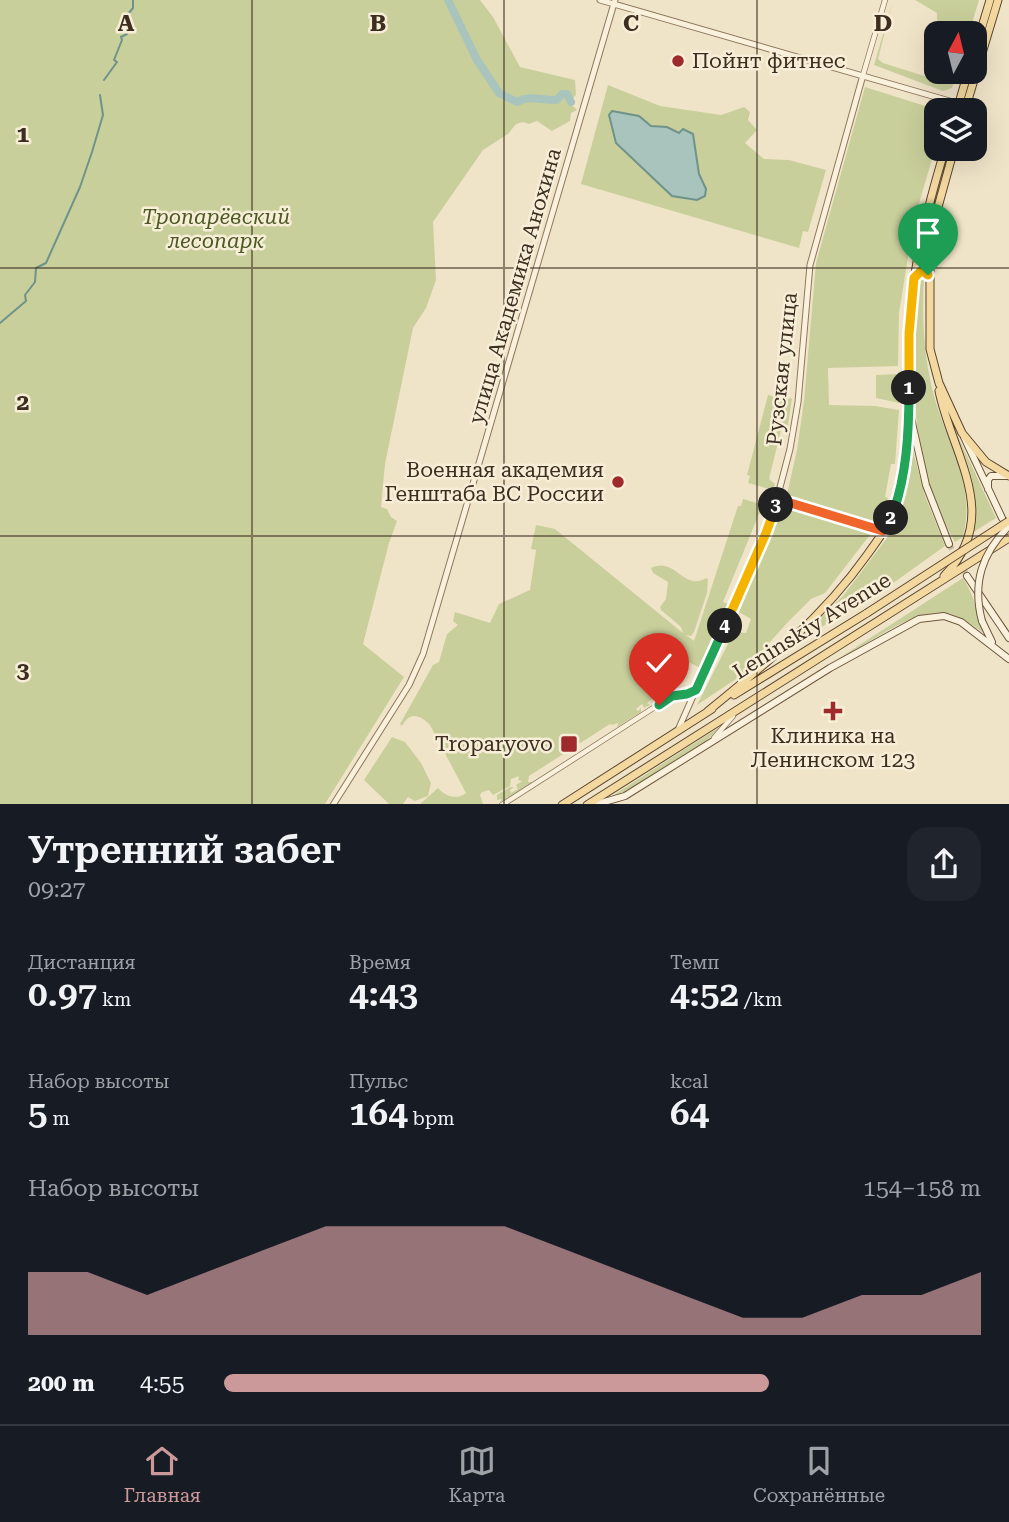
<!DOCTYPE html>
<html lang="ru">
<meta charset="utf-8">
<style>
:root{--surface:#171b24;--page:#20242c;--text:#f1f3f6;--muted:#9ea1a6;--line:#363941;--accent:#cc999b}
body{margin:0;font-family:"Roboto Serif",serif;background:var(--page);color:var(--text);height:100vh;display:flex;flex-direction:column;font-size:26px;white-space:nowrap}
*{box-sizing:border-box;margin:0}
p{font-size:23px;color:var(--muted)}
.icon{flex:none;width:38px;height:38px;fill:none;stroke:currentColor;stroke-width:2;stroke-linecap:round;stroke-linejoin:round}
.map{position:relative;height:804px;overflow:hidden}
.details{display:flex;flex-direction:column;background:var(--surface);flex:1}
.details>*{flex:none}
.needle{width:46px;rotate:7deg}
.tools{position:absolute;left:924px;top:21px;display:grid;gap:14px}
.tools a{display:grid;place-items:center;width:63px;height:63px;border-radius:14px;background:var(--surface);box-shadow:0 7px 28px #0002;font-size:35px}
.pin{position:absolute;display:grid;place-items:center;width:60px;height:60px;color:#fff;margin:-72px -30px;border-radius:50% 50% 50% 0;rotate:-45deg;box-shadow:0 0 7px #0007}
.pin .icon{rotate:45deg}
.km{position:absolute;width:35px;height:35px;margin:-18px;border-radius:50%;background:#222;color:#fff;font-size:19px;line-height:35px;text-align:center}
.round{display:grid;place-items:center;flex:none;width:74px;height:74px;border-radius:21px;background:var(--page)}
.summary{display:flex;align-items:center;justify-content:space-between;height:119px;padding:0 28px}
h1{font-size:38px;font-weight:600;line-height:52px}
.metrics{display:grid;grid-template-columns:repeat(3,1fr);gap:10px;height:119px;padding:7px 28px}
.metrics div{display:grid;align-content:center}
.metrics b{font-size:35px;font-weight:600}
.metrics small{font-size:19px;font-weight:400}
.metrics p{font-size:19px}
.chart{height:196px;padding:14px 28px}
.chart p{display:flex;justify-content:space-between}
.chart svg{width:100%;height:126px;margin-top:7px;fill:var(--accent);opacity:.7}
ul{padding:0 28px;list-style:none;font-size:23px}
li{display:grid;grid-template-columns:112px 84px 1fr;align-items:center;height:52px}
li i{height:18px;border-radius:9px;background:var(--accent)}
.menu{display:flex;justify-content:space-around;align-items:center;height:98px;border-top:2px solid var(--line);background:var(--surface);font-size:19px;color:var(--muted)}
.menu a{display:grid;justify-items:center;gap:4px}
.menu .selected{color:var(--accent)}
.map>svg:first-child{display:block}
.green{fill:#c9cf9b}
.water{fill:#a9c4bc;stroke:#6f938a;stroke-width:2}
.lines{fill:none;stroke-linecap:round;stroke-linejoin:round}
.stream{stroke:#6f938a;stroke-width:2}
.river{stroke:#a9c4bc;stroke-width:8}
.secondary-tunnel{stroke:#ccc0a6;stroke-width:6;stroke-dasharray:6 3;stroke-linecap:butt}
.minor-casing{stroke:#8d765c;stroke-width:6}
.tertiary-casing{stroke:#8d765c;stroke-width:7}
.secondary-casing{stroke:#6f573f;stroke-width:8}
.primary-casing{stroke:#5b4430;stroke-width:9}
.minor{stroke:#faf1dc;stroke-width:4.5}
.tertiary{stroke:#faf1dc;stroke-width:5}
.secondary{stroke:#faf1dc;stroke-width:6}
.primary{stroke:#f3d9a0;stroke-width:7}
.secondary-bridge-casing{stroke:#6f573f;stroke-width:8;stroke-linecap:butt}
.primary-bridge-casing{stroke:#5b4430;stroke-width:9;stroke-linecap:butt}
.secondary-bridge{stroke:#faf1dc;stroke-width:6}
.primary-bridge{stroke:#f3d9a0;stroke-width:7}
.split-1-casing{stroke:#fff;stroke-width:14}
.split-2-casing{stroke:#fff;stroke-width:14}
.split-3-casing{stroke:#fff;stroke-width:14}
.split-4-casing{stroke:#fff;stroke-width:14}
.split-5-casing{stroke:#fff;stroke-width:14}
.split-1{stroke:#f5b400;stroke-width:9}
.split-2{stroke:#22a559;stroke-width:9}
.split-3{stroke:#f0652b;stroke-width:9}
.split-4{stroke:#f5b400;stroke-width:9}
.split-5{stroke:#22a559;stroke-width:9}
.grid{fill:none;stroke:#3d2e20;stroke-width:2;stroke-opacity:0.55}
.poi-dot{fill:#9e2a2b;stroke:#f7eed8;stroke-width:2.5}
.labels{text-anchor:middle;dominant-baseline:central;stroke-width:5;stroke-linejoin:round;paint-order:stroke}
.poi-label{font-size:21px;fill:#3d2e20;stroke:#f7eed8;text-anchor:end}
.park-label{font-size:21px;font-style:italic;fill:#4d5a26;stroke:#f7eed8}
.street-label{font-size:21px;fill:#3d2e20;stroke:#f7eed8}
.grid-label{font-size:23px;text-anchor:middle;font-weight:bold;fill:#3d2e20;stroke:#f7eed8;stroke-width:5;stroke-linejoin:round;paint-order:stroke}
</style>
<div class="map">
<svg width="1009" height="805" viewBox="0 0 1009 805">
<rect width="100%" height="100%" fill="#f0e4c8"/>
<path class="green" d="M0,0H480L493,17L520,67L575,80L576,95L572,99V105L577,110L571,113L570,121L552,131L537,121L529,124L523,122L516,124L508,134L483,150L433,222L436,280L426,308L413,328L385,464L381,507L387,509L391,517L397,521L389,543L363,644L404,677L325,804H0Z
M893,0L878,59L883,63L950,84L953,72H957L952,88L943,91L874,65Z
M915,0H979L969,33H950L937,20V13Z
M608,85L660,106L721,115L744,107L750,112L748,120L757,130L745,143L764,159L789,160L826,170L808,232L803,231L799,248L581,184Z
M865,87L938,110H936V146L914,220L899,313L898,366L828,368L829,405L875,406L899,410L895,464H891L885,497L888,498L876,527L825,593L811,599L788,622L750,664L745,673L697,705L734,632L746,633L751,619L739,612L786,499L797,450L804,401L816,263Z
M921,273L924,276C922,314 923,350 932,388C944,440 977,480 963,537L955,542C908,462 909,364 919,275Z
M899,374V403L876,398V375Z
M768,395L788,399L792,398L788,425L781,430L769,479L775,484L773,490L748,483L750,476L747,475Z
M954,428L996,518L972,533C978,486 972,471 954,428Z
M913,451L925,496L945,546L861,606L858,604L792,646L843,596L887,538L902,505Z
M743,499L771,507L770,512L759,514L723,602L728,604L700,668L687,661L676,675L673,693L669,694L666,689L674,683L671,678L652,692V699L647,703L650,705L644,708L642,704L636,709L638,711L641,708V712L617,727L618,723L612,725L610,724L529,776L528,782H533L499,803L502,799L497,800V795L510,787H514L510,790L511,793L518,789L516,785L522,781L518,780L519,776L511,779L510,786L493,795L489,790L482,792L480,795L483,804H420L438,788C446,797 457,800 466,793L430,725C420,715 410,711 402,726L400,724L433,665L439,662L447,634L458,625L453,621L455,612L490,623L499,604L530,590L536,550L531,549L536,525L555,529L683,633L681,627L661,610L660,607L666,599L668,582L653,573L651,568C676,556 683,592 706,578L708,579L707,593L694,632L691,636L686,635L694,641L738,506H741Z
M963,578C975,597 977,613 984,633C972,625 960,615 945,613C913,608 856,651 827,668V666Z
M721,726L701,746L627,793L609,798Z
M392,737L405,742L421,763L431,783L428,796L415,801L408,797L403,804H389L364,780Z"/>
<path class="water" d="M612,111L639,116L651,126L667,127L679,133L683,129L693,134L699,174L706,189L705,196L697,200L672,196L616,143L609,115Z"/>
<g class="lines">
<path class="stream" d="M104,80L117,62L114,60L122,40L121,37L127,34L126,23L130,16L128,14L133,8V0
M0,323L26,301L25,295L35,282L36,268L46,263L80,187L92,152L103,115L100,95"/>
<path class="river" d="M448,0L477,60L499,93L517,102C531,94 542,101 557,100L562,94H567L571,102"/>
<path class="secondary-tunnel" d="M949,544L967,576"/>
<g class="minor-casing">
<path id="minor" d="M863,75L885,0
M777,500L882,531
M714,738L733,716
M502,805L672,696L696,690"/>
</g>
<g class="tertiary-casing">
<path id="tertiary" d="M600,0L960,104
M678,730L761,543L779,491L790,449L798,402L810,265L863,75
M333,805L409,685L423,654L615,0"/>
</g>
<g class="secondary-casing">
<path id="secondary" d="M911,418L926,485L949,544
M964,437L1002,518
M988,489V480L991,476H1008
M967,576L1009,638
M982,621L992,642
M594,805L625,796L830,668L919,619L944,616L961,622L1009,659"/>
</g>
<g class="primary-casing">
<path id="primary" d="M975,50L990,0
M957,110L968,72
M965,110L998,0
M954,149L938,207L930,260V349L939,383L962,433L986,462L1009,476
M939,391C952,455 1003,516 944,576
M734,695L867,613
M708,711C766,664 823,617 867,555C877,541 888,527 894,510C916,453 906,390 909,331C913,264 926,212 945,149
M562,805L712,709
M587,805L1009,538"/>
</g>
<use href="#minor" class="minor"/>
<use href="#tertiary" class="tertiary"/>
<use href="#secondary" class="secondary"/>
<use href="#primary" class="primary"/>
<g class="secondary-bridge-casing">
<path id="secondary-bridge" d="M982,621C972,583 982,553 1009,526"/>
</g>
<g class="primary-bridge-casing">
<path id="primary-bridge" d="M867,613L1009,521"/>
</g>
<use href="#secondary-bridge" class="secondary-bridge"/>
<use href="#primary-bridge" class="primary-bridge"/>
</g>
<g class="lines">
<g class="split-1-casing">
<path id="split-1" d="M909,388V334L914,278L922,270L928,275"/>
</g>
<g class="split-2-casing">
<path id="split-2" d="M891,518C907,478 909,431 909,388"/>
</g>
<g class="split-3-casing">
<path id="split-3" d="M776,505L777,500L784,501L883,531L891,518"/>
</g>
<g class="split-4-casing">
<path id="split-4" d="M725,626L766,533L776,505"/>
</g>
<g class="split-5-casing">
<path id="split-5" d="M659,705L672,696L687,694L696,690L725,626"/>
</g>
<use href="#split-1" class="split-1"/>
<use href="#split-2" class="split-2"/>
<use href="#split-3" class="split-3"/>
<use href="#split-4" class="split-4"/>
<use href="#split-5" class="split-5"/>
</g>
<path class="grid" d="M252,0V805M504,0V805M757,0V805M0,268H1009M0,536H1009"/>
<g class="poi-dot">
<circle cx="678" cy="61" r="7"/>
<circle cx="618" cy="482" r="7"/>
<path d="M829.5 700.5h7v7h7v7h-7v7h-7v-7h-7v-7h7z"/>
<rect x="560" y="735" width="18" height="18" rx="3.5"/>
</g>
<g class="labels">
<g class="poi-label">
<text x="692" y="61" text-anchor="start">Пойнт фитнес</text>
<text x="604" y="470">Военная академия<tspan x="604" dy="24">Генштаба ВС России</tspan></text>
<text x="833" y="736" text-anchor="middle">Клиника на<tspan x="833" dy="24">Ленинском 123</tspan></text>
<text x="553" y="744">Troparyovo</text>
</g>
<g class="park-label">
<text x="216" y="217">Тропарёвский<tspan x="216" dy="24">лесопарк</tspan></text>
</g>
<g class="street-label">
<text transform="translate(515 286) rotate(-74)">улица Академика Анохина</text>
<text transform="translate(782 369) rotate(-84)">Рузская улица</text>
<text transform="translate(812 626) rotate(-32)">Leninskiy Avenue</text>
</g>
</g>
<g class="grid-label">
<text x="126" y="31">A</text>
<text x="378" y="31">B</text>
<text x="631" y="31">C</text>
<text x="883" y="31">D</text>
<text x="23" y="142">1</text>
<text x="23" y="410">2</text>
<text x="23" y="678">3</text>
</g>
</svg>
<div class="tools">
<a><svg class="needle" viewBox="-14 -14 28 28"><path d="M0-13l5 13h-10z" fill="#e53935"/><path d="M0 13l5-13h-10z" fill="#9ea1a6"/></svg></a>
<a><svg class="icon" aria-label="layers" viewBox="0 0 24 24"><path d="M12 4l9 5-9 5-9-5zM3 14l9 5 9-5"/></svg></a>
</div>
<div class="pin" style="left:928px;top:275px;background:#1e9e55"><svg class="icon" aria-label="arrive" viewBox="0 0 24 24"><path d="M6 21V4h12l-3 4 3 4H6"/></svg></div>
<div class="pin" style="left:659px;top:705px;background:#d93025"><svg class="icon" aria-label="check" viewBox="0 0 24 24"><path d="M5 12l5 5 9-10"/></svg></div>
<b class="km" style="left:909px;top:388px">1</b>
<b class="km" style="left:891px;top:518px">2</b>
<b class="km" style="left:776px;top:505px">3</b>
<b class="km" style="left:725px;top:626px">4</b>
</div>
<section class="details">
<div class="summary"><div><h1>Утренний забег</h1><p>09:27</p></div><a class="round"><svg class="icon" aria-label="share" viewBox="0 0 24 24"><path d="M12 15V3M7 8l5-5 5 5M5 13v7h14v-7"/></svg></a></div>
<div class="metrics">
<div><p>Дистанция</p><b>0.97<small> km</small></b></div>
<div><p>Время</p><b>4:43</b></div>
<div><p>Темп</p><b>4:52<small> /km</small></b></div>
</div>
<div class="metrics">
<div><p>Набор высоты</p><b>5<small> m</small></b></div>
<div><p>Пульс</p><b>164<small> bpm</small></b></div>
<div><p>kcal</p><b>64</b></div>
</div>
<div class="chart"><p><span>Набор высоты</span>154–158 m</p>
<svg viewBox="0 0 160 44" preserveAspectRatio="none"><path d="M0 44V22L10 22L20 30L30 22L40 14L50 6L60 6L70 6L80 6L90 14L100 22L110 30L120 38L130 38L140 30L150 30L160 22V44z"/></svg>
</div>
<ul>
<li><b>200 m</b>4:55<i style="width:72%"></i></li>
</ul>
</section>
<nav class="menu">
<a class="selected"><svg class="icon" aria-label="home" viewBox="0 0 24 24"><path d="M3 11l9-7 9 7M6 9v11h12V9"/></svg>Главная</a>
<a><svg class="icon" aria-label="map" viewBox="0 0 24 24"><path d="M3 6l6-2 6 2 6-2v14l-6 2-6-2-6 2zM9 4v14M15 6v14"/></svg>Карта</a>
<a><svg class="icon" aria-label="saved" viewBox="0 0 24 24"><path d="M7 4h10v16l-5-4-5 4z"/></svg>Сохранённые</a>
</nav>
